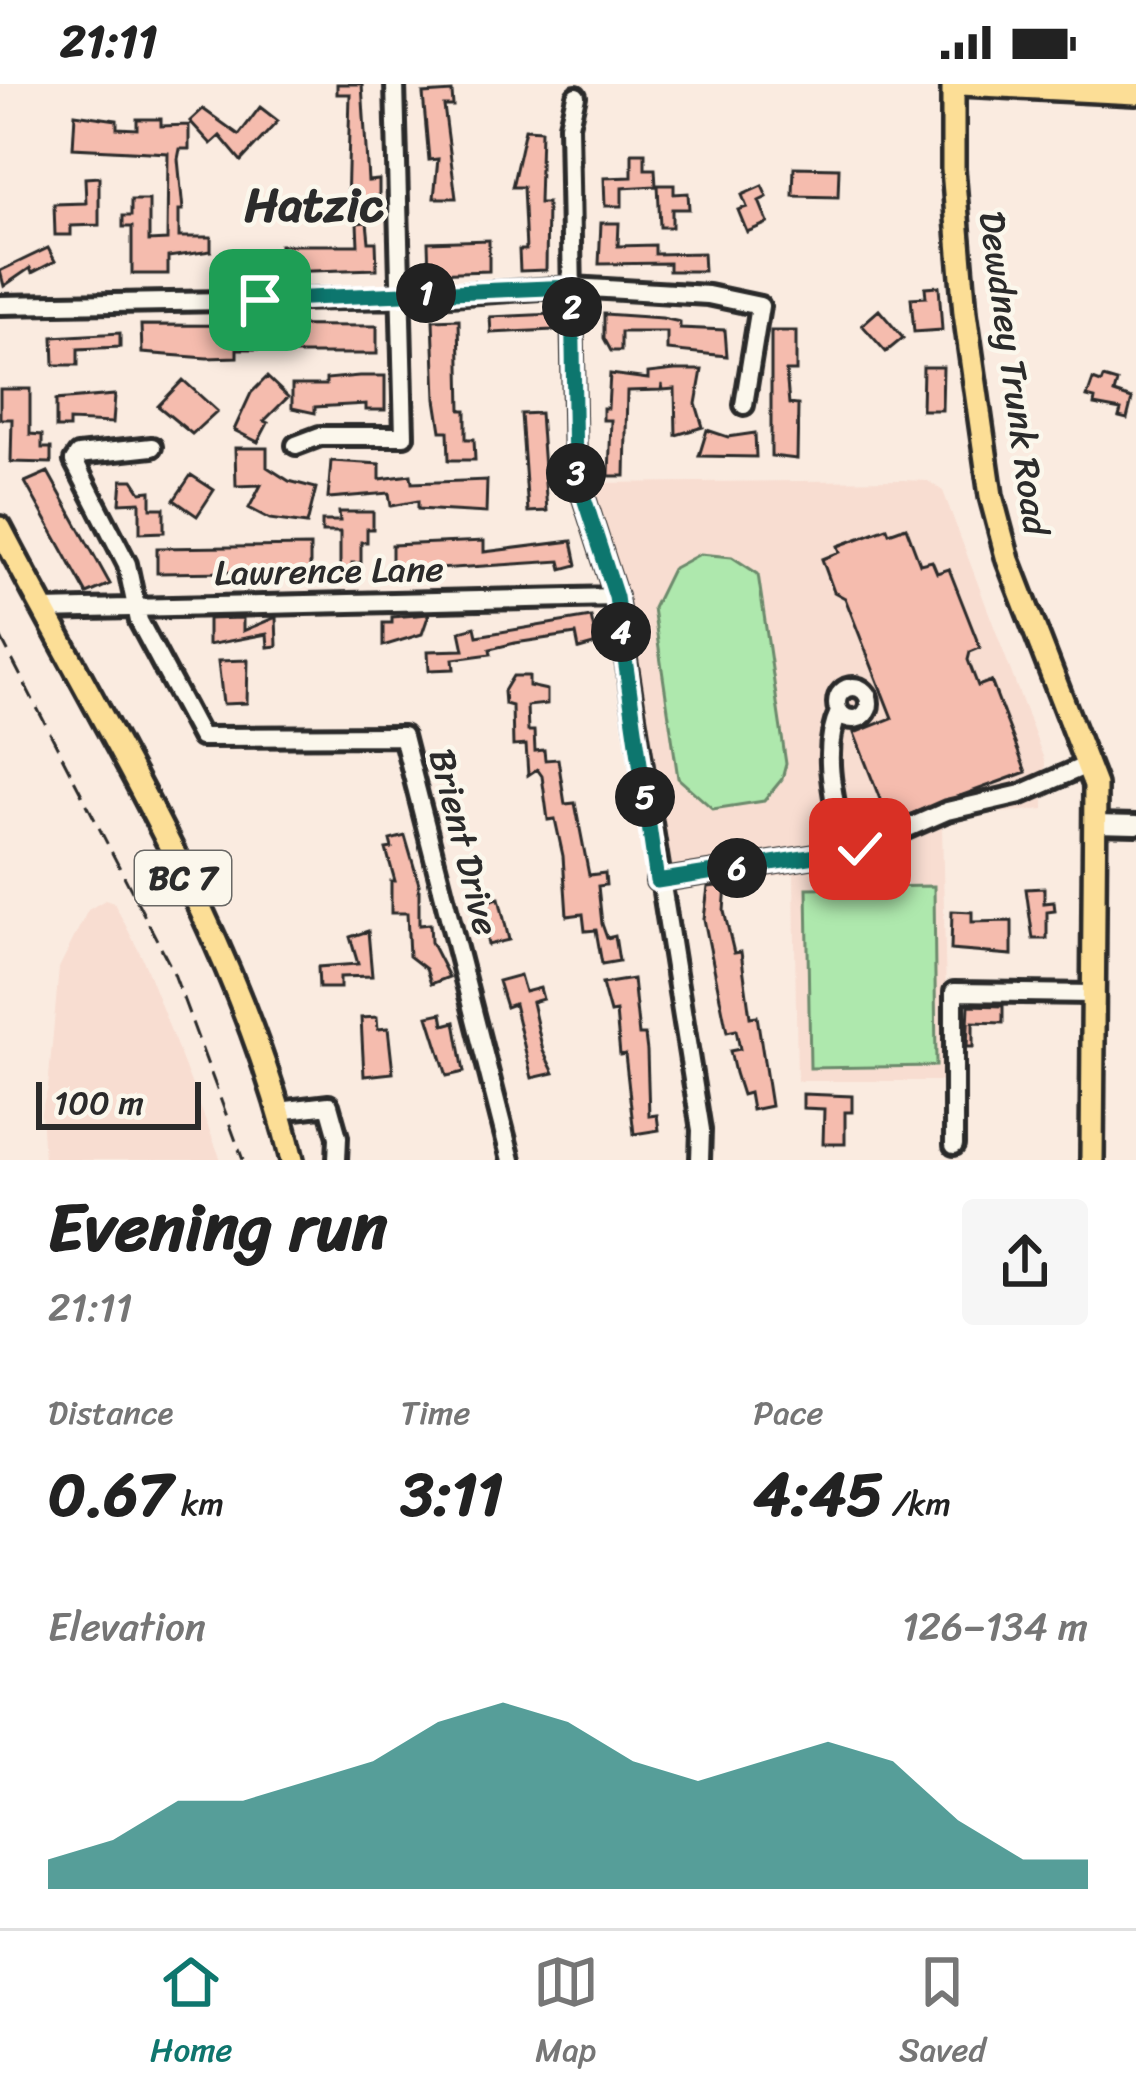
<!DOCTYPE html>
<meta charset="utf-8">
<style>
:root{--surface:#fff;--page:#f6f6f6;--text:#222;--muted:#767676;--line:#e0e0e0;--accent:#0f766e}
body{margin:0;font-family:Sriracha,sans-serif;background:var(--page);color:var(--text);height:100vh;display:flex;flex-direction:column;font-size:45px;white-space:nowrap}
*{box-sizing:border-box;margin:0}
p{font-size:39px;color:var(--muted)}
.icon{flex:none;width:66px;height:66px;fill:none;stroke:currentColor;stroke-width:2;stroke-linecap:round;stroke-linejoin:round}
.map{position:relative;height:1076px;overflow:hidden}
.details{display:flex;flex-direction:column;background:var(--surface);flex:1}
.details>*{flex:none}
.scale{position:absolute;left:36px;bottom:30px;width:165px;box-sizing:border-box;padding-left:12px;border:6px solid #2b2b2b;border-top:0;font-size:33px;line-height:42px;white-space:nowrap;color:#2b2b2b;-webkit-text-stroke:9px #fbf7ec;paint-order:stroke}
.pin{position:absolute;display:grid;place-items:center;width:102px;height:102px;color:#fff;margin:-51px;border-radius:24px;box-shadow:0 6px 18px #0006}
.km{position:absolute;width:60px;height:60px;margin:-30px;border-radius:50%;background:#222;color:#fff;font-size:33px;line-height:60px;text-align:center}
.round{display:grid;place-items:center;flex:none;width:126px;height:126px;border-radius:12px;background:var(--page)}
.headline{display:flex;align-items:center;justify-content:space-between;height:204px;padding:0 48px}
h1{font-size:66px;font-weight:700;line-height:90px}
.figures{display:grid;grid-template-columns:repeat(3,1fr);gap:18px;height:204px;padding:12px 48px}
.figures div{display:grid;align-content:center}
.figures b{font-size:60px;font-weight:700}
.figures small{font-size:33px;font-weight:400}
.figures p{font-size:33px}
.chart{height:336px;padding:24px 48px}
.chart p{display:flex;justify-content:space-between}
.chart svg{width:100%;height:216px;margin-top:12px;fill:var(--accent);opacity:.7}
.status{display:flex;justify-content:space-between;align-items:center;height:84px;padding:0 60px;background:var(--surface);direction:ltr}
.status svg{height:33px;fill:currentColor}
.dock{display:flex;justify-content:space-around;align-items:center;height:168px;border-top:3px solid var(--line);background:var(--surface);font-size:33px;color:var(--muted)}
.dock a{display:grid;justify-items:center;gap:6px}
.dock .on{color:var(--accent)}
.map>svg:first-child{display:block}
.built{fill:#f8ddd1}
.green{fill:#aee8ad;stroke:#6c8a6c;stroke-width:3}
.building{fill:#f5bcae;stroke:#2b2b2b;stroke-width:3}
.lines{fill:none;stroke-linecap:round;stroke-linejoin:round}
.minor-casing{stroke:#2b2b2b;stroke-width:26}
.major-casing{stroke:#2b2b2b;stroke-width:30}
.minor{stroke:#fbf7ec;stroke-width:16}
.major{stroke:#fcde96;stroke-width:21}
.rail{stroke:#2b2b2b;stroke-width:3;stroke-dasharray:18 9;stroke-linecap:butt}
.route-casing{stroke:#fff;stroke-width:24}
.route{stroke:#0f766e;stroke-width:15}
.labels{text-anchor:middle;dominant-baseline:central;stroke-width:9;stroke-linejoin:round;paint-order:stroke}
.shield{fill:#fbf7ec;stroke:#696865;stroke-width:3}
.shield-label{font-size:33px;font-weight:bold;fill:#2b2b2b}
.street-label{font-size:36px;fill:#2b2b2b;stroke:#fbf7ec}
.district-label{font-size:48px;font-weight:bold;fill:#2b2b2b;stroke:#fbf7ec}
</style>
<div class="status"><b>21:11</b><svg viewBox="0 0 49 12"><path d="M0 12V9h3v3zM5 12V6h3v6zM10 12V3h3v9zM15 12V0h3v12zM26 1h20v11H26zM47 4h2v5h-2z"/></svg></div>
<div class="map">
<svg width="1136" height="1076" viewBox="0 0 1136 1076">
<rect width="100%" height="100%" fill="#faebe0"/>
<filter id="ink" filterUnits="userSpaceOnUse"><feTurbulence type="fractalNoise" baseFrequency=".00833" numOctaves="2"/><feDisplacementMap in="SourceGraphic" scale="24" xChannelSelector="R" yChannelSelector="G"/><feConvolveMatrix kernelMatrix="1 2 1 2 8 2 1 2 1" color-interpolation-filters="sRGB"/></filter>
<g filter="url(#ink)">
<path class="built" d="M902,396L928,397L943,407L1045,678L1044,725L955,733L942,742L948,997H797L794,790L670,807L628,509L589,399Z
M105,816L114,819L142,873L221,1076H44L41,1028L48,1004L59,884L88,826Z"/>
<path class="green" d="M700,470L732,473L758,490L786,680L782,695L764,717L713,725L678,694L653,524L672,485Z
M934,802L936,982L810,984L807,804Z"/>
<path class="building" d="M337,0H362L368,97L379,96V122H347L350,10H337Z
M452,8L453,22H444L456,114H434L438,75L429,76L423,10Z
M260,23L278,37L241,77L220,52L211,60L190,37L203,25L239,51Z
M75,30L117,36V44L137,45V35H161V42L189,41V65H180L178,75L183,126H179V153H211V167L168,173V190H132V143H123V132H131V116H149V157L167,156L168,69L73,64Z
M525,45L541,46L539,119H547L546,186L520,187L519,166H526L523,103H512Z
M632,69H645V85H655L656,102L622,104V122H605L604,94L632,93Z
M794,83L839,84L838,113L793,112Z
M99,93V141L71,142V151H55L54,120L86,119L85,94Z
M658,101H674V110L688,109L689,125H672V143H660Z
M762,102L767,113L759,117L768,139L747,148L738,126L747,123L742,111Z
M367,138L369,158H376L377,185L280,188V161H358L357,139Z
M601,139H619L618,162L655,161V170L703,169L704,187H669V179L599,180Z
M489,156V187L429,189L428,158Z
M48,164L55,177L32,189L30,184L4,202L0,187Z
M939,202L942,246L914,248L911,214L926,213L925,203Z
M879,226L903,254L886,268L862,241Z
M553,230V246L491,249L490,233Z
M604,230L662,234L680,238V244L725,246L727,272L667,266V248H621V267H611L604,254Z
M459,235L461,326H466V355H474L475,376H449L448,347H441L436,315L433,236Z
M141,241L377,242V270H280V265H237V273L207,274L142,269Z
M771,247H796V287H786L789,320L798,321L797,375L771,372Z
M120,249V263L78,265V281H54L53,253Z
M923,283H943L942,326H922Z
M675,286H702L696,320L703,343L676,351L675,305L663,306L662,300L661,306L627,307L625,392H609L611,336H603V324H608L610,290L648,295V289Z
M359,292H385V326H366V320L315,323V329L292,324V301H326V295Z
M267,293L288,313L264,337L268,339L258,358L234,346L251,309Z
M1103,294L1117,298L1114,309L1132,315L1127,335L1119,333L1121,326L1094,321L1095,315L1087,313L1093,296L1101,299Z
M183,296L217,327L192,350L158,322Z
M0,305H30V350L42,351V364H51V379L11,378L12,335H0Z
M115,311L113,339L69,337V344H56V316Z
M540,329L547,427L528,428L521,330Z
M707,346L728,353L755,349L756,373L699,372Z
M235,364H267V383L289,397L316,404L307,440L270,435L249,424L261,401L236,402Z
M331,377L380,380V395L411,391L412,399L487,396L486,429L418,425V417L391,422L389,409L328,414Z
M48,388L110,500L87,510L25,398Z
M191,391L214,406L197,432L174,416Z
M122,396H133L141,408L151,407V424H164V448L140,449V418L120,419Z
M339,428H373V445H367V458H361V479H352V485H340V448H322V437H340Z
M906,443L920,480L932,477L937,489L949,485L980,564L970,568L968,576L978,602L991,597L1026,688L889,738L854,649L892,634L845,514L834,508L822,475L840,468L838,462L887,444L889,449Z
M484,457V468L572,457L577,481L562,485L560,477L392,488V461Z
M310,462V487L157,489V464Z
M429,530L422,550L383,562V539H392V533Z
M276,533L277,562L268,563L267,550L208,561V535L243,534V547Z
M591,533L597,560L579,565L576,550L515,559L490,565L491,570L453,575L454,585L429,586L428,567L464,566L460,547L475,543L477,552Z
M248,576L247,619L223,620L218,577Z
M513,592H529V602L547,606V620L527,622L528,647H534L535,667L544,666L545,676L558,675L565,720L575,719L589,791L605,789L606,801L598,802L602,840L607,854L615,852L619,877L602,880L596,846L585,847L583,830L567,832L563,772L555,735L548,736L542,692L537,685L528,691L526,661L513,662L512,622L505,620L504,607Z
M405,752L419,800V841L430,840L431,858L449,893L431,900L426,885L409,872L407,829H391V797H395L386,765L392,764L390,756Z
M726,801L724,827L734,869L741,868L750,933L757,932L771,1022L752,1026L749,1009L742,1011L735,989L730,967L740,965L736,946L727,948L704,835L708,803Z
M1044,804V819L1054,818L1055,827L1047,828V855H1033L1026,805Z
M499,814L509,856L488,861L480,819Z
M952,827L972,828V838L1012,837V871L951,866Z
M368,847L372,892L340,893V904H319L318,883L358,880L350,853Z
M520,891L525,908L540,904L543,915L532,918L543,967L554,989L532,994L514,920L506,923L498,897Z
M633,895L639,951H645L647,967L649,1032L657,1031L659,1046L634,1050L625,970L620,971L616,928L610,929L602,900Z
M969,921L1003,922V939L973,938V963H967Z
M442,929L444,941L455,938L464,988L447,992L428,932Z
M377,933L378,945L388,944L393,989L364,992L361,934Z
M803,1010L852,1012V1028H845V1060H823L824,1025L803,1024Z"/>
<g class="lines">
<g class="minor-casing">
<path id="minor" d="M576,12L569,41L575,386L616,513L701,1046L700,1076
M0,221L404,214L572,203L708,211L760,222L744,321
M296,361L320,352H404L395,0
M152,363L78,371L74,377L127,480L139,537L201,653L403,652L511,1076
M43,526L616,513
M837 619a16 16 0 1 1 32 0a16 16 0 1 1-32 0Z
M839,628C819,670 837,723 844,767
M1095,740L1136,741
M657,797L860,765L947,727L1021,710L1087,681
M279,1027L329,1021L338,1053L337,1076
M954,1061V908L1093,910"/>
</g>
<g class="major-casing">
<path id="major" d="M953,0V85L965,229L991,412L1008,476L1095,701L1092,1076
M961,0L1136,9
M0,444C104,644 239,855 292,1076"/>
</g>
<use href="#minor" class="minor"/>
<use href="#major" class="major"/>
<path class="rail" d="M0,552L173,887L243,1076"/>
</g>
</g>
<g class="lines" filter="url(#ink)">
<g class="route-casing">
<path id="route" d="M260,216L572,203L575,386L616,513L657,797L860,765"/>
</g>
<use href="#route" class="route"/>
</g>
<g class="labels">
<rect class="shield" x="135" y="767" width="96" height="54" rx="9"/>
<g class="shield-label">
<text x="183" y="794">BC 7</text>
</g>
<g class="street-label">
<text transform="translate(1014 289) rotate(82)">Dewdney Trunk Road</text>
<text transform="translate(329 487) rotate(-1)">Lawrence Lane</text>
<text transform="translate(464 758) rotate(76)">Brient Drive</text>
</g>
<g class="district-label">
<text x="314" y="120">Hatzic</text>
</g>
</g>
</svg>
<div class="scale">100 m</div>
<div class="pin" style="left:260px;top:216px;background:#1e9e55"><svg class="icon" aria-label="arrive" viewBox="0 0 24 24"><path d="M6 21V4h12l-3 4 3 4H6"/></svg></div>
<div class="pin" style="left:860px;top:765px;background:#d93025"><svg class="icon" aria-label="check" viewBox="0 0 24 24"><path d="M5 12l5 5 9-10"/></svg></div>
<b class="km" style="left:426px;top:209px">1</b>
<b class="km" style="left:572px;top:223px">2</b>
<b class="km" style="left:576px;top:389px">3</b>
<b class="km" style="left:621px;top:548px">4</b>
<b class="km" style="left:645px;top:713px">5</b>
<b class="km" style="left:737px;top:784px">6</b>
</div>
<section class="details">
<div class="headline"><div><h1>Evening run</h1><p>21:11</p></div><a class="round"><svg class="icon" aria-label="share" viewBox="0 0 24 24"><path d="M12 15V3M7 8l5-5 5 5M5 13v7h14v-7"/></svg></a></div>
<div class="figures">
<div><p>Distance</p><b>0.67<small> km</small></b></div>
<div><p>Time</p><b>3:11</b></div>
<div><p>Pace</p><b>4:45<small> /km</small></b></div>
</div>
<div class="chart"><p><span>Elevation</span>126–134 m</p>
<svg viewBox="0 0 160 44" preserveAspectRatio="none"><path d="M0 44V38L10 34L20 26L30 26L40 22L50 18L60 10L70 6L80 10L90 18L100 22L110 18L120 14L130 18L140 30L150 38L160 38V44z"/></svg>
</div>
</section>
<nav class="dock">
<a class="on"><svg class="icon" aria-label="home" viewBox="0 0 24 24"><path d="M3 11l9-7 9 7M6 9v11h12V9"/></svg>Home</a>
<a><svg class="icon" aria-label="map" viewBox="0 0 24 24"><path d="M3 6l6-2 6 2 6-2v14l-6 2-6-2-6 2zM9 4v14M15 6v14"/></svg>Map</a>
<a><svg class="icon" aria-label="saved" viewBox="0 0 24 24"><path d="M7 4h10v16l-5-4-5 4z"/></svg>Saved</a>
</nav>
